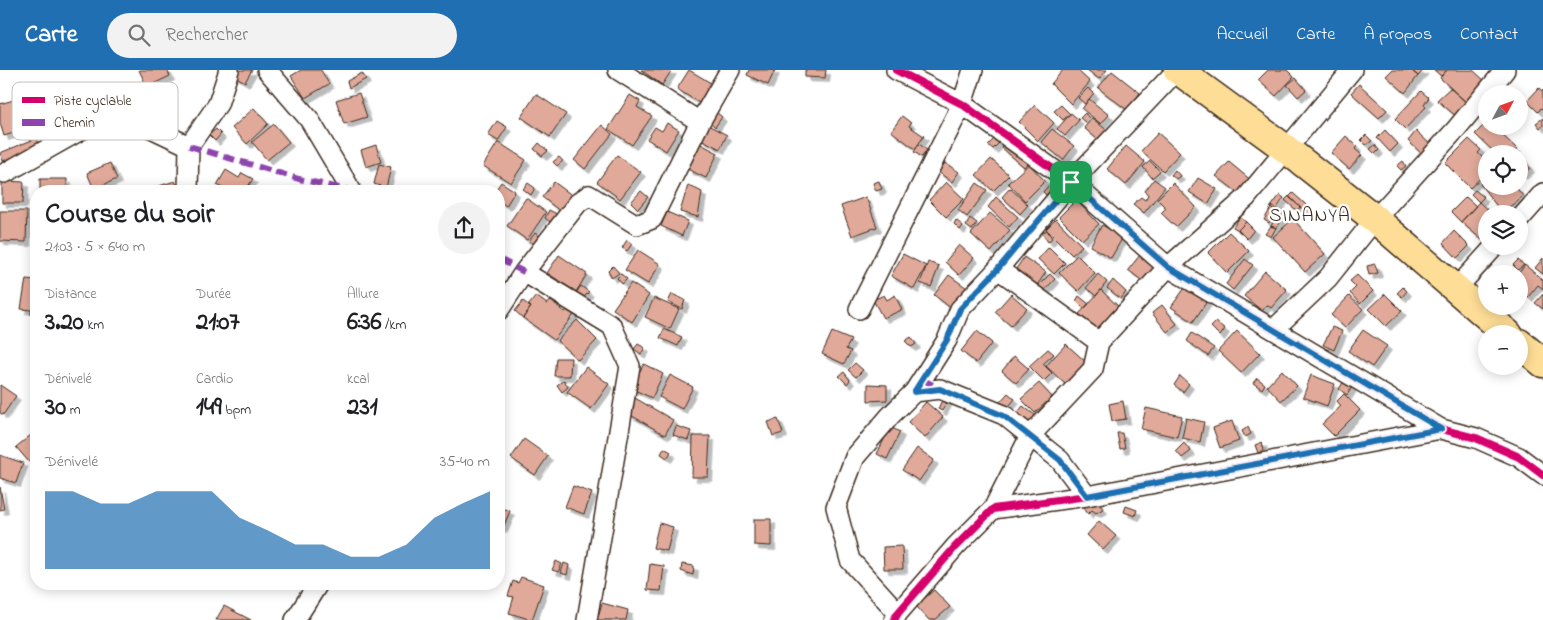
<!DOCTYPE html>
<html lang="fr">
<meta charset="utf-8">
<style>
:root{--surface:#fff;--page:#f2f2f2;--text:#202124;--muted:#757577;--accent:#1f6fb2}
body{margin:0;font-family:"Indie Flower",sans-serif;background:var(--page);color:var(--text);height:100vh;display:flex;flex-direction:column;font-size:19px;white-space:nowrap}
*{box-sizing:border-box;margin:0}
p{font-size:16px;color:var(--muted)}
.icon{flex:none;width:28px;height:28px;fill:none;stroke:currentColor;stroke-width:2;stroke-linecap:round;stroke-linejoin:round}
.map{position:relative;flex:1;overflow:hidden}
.sheet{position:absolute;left:30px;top:115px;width:475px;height:405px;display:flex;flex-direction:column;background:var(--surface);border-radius:20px;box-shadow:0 2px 12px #0003}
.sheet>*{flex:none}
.needle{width:32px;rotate:49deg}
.controls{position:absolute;left:1478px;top:15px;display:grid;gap:10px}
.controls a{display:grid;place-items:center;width:50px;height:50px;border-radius:50%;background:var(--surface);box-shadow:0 2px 12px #0003;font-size:25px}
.pin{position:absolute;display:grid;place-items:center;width:42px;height:42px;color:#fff;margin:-21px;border-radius:10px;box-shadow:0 2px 8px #0006}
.round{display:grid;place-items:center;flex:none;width:52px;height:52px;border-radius:26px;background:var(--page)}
.overview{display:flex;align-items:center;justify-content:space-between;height:85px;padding:0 15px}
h1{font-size:28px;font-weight:700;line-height:38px}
.figures{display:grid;grid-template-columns:repeat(3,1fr);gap:8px;height:85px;padding:5px 15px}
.figures div{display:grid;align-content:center}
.figures b{font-size:25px;font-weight:700}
.figures small{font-size:14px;font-weight:400}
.figures p{font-size:14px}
.chart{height:140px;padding:10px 15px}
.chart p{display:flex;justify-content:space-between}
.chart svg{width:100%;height:90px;margin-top:5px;fill:var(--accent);opacity:.7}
header{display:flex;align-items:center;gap:30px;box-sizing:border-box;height:70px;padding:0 25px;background:var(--accent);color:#fff}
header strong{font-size:24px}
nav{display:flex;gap:28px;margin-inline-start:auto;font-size:18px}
.search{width:350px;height:45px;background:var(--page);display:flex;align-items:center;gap:12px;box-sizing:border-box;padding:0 18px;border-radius:28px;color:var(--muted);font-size:19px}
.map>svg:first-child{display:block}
.building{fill:#e1a999;stroke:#3b2a1e;filter:url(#shadow)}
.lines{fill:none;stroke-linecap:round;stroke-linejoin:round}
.minor-casing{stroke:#3b2a1e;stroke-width:22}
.highway-casing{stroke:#3b2a1e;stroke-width:31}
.minor{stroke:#fff;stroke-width:19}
.highway{stroke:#fedd96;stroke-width:28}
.quiet{stroke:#8e44ad;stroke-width:6;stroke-dasharray:12 6;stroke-linecap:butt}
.cycleway-casing{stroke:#fff;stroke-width:11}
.cycleway{stroke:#d6006c;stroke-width:8}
.route-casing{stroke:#fff;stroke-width:10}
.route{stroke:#1f6fb2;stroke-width:6}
.labels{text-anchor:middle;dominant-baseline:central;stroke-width:4.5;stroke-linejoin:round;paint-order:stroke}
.neighbourhood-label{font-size:19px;letter-spacing:1px;fill:#3b2a1e;stroke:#fff}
.key{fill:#fff;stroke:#c4bfbc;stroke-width:1}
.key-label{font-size:14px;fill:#3b2a1e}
</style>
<header>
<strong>Carte</strong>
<div class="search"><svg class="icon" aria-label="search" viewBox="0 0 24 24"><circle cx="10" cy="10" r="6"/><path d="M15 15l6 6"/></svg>Rechercher</div>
<nav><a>Accueil</a><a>Carte</a><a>À propos</a><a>Contact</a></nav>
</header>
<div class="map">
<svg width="1543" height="550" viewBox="0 0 1543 550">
<defs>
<filter id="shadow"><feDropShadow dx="4.5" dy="4.5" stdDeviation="0" flood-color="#0004"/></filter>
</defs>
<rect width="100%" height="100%" fill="#fff"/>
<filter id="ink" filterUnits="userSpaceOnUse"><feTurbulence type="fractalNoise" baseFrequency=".02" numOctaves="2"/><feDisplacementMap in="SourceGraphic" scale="10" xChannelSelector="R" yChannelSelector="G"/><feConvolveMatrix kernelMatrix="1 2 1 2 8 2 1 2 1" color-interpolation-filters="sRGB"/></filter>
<g filter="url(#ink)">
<path class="building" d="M139,0H167L170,6L147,17Z
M234,0H252L245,12L231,4Z
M301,0H321L329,14L305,28L291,6Z
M641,0H672L662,15Z
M689,0L711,13L699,33L677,19Z
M749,0H775L768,15L747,5Z
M805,0H826L825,8L805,7Z
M1063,0H1077L1090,12L1071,34L1051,14Z
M1087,0H1107L1099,9Z
M1268,0H1287L1294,7L1276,26L1258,10Z
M1392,0H1411L1418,6L1405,23L1386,6Z
M1411,0H1424L1418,6Z
M1434,0H1447L1441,6Z
M1447,0H1473L1489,15L1469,35L1440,8Z
M1112,1L1140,23L1127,40L1098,18Z
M362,3L366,9L349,18L347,11Z
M1296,8L1306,20L1298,27L1287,15Z
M1359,14L1387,40L1379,48L1351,23Z
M1088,18L1094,23L1085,34L1078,28Z
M1450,18L1469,35L1458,48L1437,30Z
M1539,18L1542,21L1543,20V39L1541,38L1538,42L1527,31Z
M1421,21L1429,28L1424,34L1426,37L1405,59L1395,49Z
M359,23L367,47L344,54L336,30Z
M536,24L566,44L550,67L521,47Z
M630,25L640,31L637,37L652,46L632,75L608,59Z
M27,26L33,44L26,46L30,58L4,66L0,53V34Z
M1089,29L1109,45L1101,54L1082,39Z
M1035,35L1054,53L1038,71L1019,52Z
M1061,35L1070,44L1063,50L1054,41Z
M254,38L268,54L247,74L232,58Z
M715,41L722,47L715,57L708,50Z
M1071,43L1079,50L1065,66L1057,59Z
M1085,43L1089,48L1085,52L1080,48Z
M902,46L911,53L909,56L924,66L915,79L891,61Z
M1092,48L1109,62L1103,69L1099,67L1097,69L1084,58Z
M1543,48V56L1540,58L1536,53Z
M497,51L507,57L498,71L488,65Z
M667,53L679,60L666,81L647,69L655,57L662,61Z
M704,53L727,65L720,79L701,69Z
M1486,53V56H1493L1517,79L1512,84H1496L1475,64Z
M274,54L289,72L267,90L252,72Z
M602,55L612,64L585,99L574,90Z
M216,59L221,64L215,71L209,65Z
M1052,59L1074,76L1063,90L1041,72Z
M1385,60L1398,74L1390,82L1377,68Z
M1416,61L1433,77L1425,87L1408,71Z
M1158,63L1180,83L1163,101L1141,81Z
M999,64L1003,69L993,79L988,75Z
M1366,65L1372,71L1366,75L1361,70Z
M1346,66L1357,76L1355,79L1362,85L1349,99L1331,83Z
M37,68L40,77L3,91L0,83Z
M1009,69L1032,88L1024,97L1002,78Z
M1469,69L1481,80L1478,83L1486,91V103L1470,118L1445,93Z
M498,72L526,90L511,113L483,96Z
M539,73L548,81L542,86L534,79Z
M699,73L718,83L706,108L687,99Z
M919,74L927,80L922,87L914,82Z
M376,75L381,92L366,97L361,80Z
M1375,75L1379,80L1375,84L1370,79Z
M1126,76L1145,92L1126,115L1107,99Z
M617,85L641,102L620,129L597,112Z
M559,87L563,91L557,96L553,92Z
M1522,87L1530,98L1522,105L1519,100V89Z
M991,89L1009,105L993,121L976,105Z
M1150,91L1160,101L1152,108L1143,97Z
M1403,91L1406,96L1401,100L1397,96Z
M1229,92L1253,112L1241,125L1216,106Z
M110,93L117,109L94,119L87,103Z
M945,93L959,102L952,112L938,102Z
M379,94L391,97L386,118L374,114Z
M1029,94L1045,111L1025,131L1008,113Z
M226,100L239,108L242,103L253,109L245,121H228L217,115Z
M1175,100L1180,106L1176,109L1171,105Z
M1198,108L1217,119L1208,134L1189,122Z
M40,109H67V121H40Z
M1154,109L1165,117L1144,143L1133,134L1141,127L1145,130L1148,125L1145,121Z
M1486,109V116H1515L1523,126L1502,143L1480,114Z
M2,111L24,112L23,133H2Z
M175,111L179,121H146V120Z
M879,111L882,119L876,121L873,113Z
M501,112L515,121L506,136L499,131V121H495Z
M554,112L573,126L561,142L542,127Z
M946,112L964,129L946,147L929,130Z
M528,113L535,118L531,125L523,119Z
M977,113L987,120L967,147L958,140Z
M1173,113L1196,137L1176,157L1161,143L1166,138L1157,129Z
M1050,114L1054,120L1047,126L1043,122Z
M688,115L702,122L698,147L680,142Z
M1010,118L1028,135L1020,144L1002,127Z
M1475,120L1484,127L1479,132L1471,124Z
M641,121L648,127L638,139L631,132Z
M1293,123L1315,143L1310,146L1289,127Z
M1280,125L1284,128L1275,141L1270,138Z
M1289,126L1300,137L1297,141L1285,130Z
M866,127L877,157L852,166L841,136Z
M996,127L1018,147L1009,157L988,137Z
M1466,127L1476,136L1461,152L1451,142Z
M526,128L546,142L527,170L507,156Z
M1076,130L1099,154L1082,170L1059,147Z
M1479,132L1492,144H1486V165L1482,170L1461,152Z
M1272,136L1277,140L1269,153L1264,150Z
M549,140L559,145L554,155L545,148Z
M0,141H27L26,172L0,171Z
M1279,141L1285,144L1276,158L1271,156Z
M667,142L688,151L682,166L661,156Z
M990,143L1010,160L991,182L971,164Z
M1240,147L1246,152L1238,160L1233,157Z
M970,148L977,153L972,160L966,156Z
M1056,149L1082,176L1072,185L1046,159Z
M1293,149L1325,184L1305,202L1273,167Z
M956,150L963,156L960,160L954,154Z
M1246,152L1254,160L1247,169L1238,160Z
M1102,155L1123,167L1111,188L1090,176Z
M1271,156L1276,158L1271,167L1265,164Z
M1047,160L1052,168L1048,172L1042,163Z
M1454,161L1469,176L1457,188L1443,173Z
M1229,162L1249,181L1227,203L1208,183Z
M535,163L544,169L539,177L529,171Z
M627,170L632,174L627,181L622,178Z
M959,175L974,188L959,205L945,192Z
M1049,177L1065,193L1054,204L1038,189Z
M638,180L660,194L648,214L625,200Z
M903,184L926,196L914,219L891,206Z
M559,185L587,204L576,222L547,203Z
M1077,185L1095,203L1078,221L1059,203Z
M1140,185L1157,199L1145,213L1128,200Z
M1024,187L1046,202L1036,217L1014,202Z
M1543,188V204L1535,198Z
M1245,189L1253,195L1233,220L1226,214Z
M1518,190L1524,195L1518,200L1513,195Z
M928,192L939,196L931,217L920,213Z
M1375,194L1378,203L1369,205L1367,196Z
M1525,195L1543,210V219L1538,215L1528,227L1519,219L1518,204Z
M613,196L619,203L612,208L608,201Z
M1265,201L1287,220L1271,238L1267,235L1262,241L1244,226Z
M621,204L627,209L622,214L617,208Z
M1050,204L1055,209L1043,222L1037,217Z
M1098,204L1107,212L1096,226L1086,218Z
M949,205L967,218L952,239L934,225Z
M1357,205L1373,221L1360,234L1350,223L1356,217L1350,211Z
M26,209L36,210V246L31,245V240L21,239Z
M1113,210L1126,222L1121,229L1107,218Z
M631,213L649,225L632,252L613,239Z
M1187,215L1208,230L1193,252L1171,237Z
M581,216L589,222L583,228L576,223Z
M1403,217L1407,221L1402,227L1397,223Z
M1101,220L1122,240L1103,264L1079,244Z
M672,224L685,230L682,239L668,232Z
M1011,224L1027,238L1011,256L995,242Z
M1385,224L1402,241L1386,256L1369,239Z
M1543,224V239L1535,233Z
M884,225L887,230L895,225L902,240L883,248L873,230Z
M536,226L547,234L551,231L565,242L569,238L576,242L554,270L523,248L531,237L528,236Z
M1079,226L1089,234L1084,239L1076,231Z
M1349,226L1363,239L1345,258L1331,245Z
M654,228L679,239L670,259L645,247Z
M523,231L531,237L523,248L515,241Z
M1162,235L1177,254L1167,262L1152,243Z
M577,250L597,270L578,290L557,271Z
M1216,252L1225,259L1220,266L1211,257Z
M1332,257L1342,261L1334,280L1323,275Z
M664,259L682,267L678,276L660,268Z
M1363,260L1387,276L1372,297L1348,281Z
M977,261L992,273L976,293L961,281Z
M1237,261L1260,283L1241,303L1218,281Z
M832,262L851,270L846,279L851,281L844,294L822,284Z
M1192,263L1214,278L1208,286L1187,271Z
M911,267L916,274L911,277L905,271Z
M638,274L645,278L641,284L634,279Z
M1066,274L1086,292L1065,314L1046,296Z
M1048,279L1054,284L1043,294L1052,303L1044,311L1029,296Z
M1014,286L1029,299L1016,313L1002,301Z
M556,288H571L570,306H554Z
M855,293L863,300L856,307L848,300Z
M644,294L663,304L652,328L630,318Z
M586,297L609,314L591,339L567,322Z
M1282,300L1297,316L1281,331L1267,316Z
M844,302L850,310L847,314L839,306Z
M670,305L693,317L682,339L659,327Z
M1311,305L1335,314L1327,336L1303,327Z
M1180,306L1189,314L1183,322L1174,315Z
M1257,308L1265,314L1262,319L1253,313Z
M564,310L568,317L562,322L557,315Z
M1344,311L1352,317L1347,325L1339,319Z
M1039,313L1052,327L1035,343L1021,329Z
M868,314L887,315V330L868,331Z
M0,315L16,326L3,345L0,343Z
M945,323L950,327L942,341L938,339Z
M1008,323L1015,329L1005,341L997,335Z
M1344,324L1360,340L1334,366L1322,354L1341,336L1337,331Z
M635,328L673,350L665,365L627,343Z
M1123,331L1126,349L1112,351L1109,334Z
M926,332L943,347L925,368L908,352Z
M1023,336L1040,349L1031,360L1014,347Z
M1146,338L1182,346L1177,367L1141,359Z
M1186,348L1204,352L1200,372L1182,368Z
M778,349L783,363L773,366L768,352Z
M1232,351L1239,371L1220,378L1213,358Z
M676,356L691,361L688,370L673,365Z
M890,357L900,362L887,389L877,384Z
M1248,357L1251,364L1245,367L1242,361Z
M1117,363H1122L1125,378L1120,379Z
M31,365L36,372V387L29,392L16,377Z
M693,366H710L708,407H692Z
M524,369L548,386L535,405L511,388Z
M1262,372L1264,380L1258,383L1255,375Z
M1184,373L1191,381L1182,388L1176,381Z
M664,378L671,382L667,388L661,384Z
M917,378L934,390L919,411L902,400Z
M0,385L23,393L16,413L0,408Z
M573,416L592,423L584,444L565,437Z
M0,417L4,439L0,440Z
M1096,429L1103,439L1096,443L1092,440L1088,444L1084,438Z
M1126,436L1137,440L1135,446L1124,442Z
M500,437L510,441L503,458L499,457Z
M754,449H771V476L754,475Z
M1099,451L1116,466L1103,480L1087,465Z
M659,453L673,457L667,481L653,478Z
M902,476L903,499H884L883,477Z
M556,491L562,494L558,502L552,500Z
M564,493L569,495L567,505L561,503Z
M650,494L664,496L661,521L647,520Z
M682,494L694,496L693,505L681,501Z
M521,507L544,515L532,550L509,543L514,527L508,526L513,511L518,513Z
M934,520L950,537L935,550H929L916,536Z
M602,533L628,540L626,550H597Z
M224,536L251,550H216Z"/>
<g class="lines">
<g class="minor-casing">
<path id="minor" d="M267,0L309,49L351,120
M618,0L700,52
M896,0L962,34L1071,112L1168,197L1441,359
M5,103L97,51L124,45L189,76
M188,121L189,76L218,34L229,0
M1519,150L1543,123
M998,199L1099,272L1168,197L1246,128L1352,0
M524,202L612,256L630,296L587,550
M1455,220L1495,176
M859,239L962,34L973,0
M499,240L524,202L578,133L589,125L637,155L652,149L700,52L730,0
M1274,259L1328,208L1375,149L1457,58L1505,0
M914,322L947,270L960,239L998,199L1071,112L1177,0
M993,439L1030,366L1093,299L1099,272
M898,543L850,490L836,437L855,387L890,346L914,322L940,319L1004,345L1060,390L1087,426
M295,550L318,514
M894,550L898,543L956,476L993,439L1087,426L1441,359L1476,368L1519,387L1543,405"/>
</g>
<g class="highway-casing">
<path id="highway" d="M1178,0L1286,79L1375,149L1508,264
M1519,273L1543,293"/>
</g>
<use href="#minor" class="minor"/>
<use href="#highway" class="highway"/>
<path class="quiet" d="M189,76L299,109L353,121
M499,189L524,202
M922,309L940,319"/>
<g class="cycleway-casing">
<path id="cycleway" d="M896,0L962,34L1071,112L1168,197L1441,359
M894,550L898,543L956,476L993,439L1087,426L1441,359L1476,368L1519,387L1543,405"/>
</g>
<use href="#cycleway" class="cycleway"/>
</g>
</g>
<g class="lines" filter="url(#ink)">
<g class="route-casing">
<path id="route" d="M1071,112L1168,197L1441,359L1087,426L1060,390L1004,346L940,319L914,322L947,270L960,239L998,199Z"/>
</g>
<use href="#route" class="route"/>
</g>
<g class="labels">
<g class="neighbourhood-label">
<text x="1310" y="146">SINANYA</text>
</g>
</g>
<rect x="12" y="12" width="166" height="58" rx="8" class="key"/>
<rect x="22" y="27" width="23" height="6" fill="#d6006c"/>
<rect x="22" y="49" width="23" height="7" fill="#8e44ad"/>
<g class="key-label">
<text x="54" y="35">Piste cyclable</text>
<text x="54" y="57">Chemin</text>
</g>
</svg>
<div class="controls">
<a><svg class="needle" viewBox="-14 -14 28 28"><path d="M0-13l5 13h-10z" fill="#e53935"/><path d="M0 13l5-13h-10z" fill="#757577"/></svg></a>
<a><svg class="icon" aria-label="locate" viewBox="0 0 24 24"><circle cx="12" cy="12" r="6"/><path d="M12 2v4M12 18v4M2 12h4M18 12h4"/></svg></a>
<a><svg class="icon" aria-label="layers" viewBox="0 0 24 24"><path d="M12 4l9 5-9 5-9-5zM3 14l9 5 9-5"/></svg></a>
<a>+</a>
<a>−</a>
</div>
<div class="pin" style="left:1071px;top:112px;background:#1e9e55"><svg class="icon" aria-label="arrive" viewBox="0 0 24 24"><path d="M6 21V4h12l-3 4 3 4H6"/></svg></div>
<section class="sheet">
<div class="overview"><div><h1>Course du soir</h1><p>21:03 · 5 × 640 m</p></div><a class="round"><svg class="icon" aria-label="share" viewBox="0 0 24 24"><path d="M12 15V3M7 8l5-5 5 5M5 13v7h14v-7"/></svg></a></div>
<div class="figures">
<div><p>Distance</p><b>3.20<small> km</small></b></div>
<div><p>Durée</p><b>21:07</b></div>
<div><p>Allure</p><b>6:36<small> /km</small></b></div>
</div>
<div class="figures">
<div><p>Dénivelé</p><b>30<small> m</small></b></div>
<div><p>Cardio</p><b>149<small> bpm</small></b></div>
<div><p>kcal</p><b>231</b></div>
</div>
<div class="chart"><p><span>Dénivelé</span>35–40 m</p>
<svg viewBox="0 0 160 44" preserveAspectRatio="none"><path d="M0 44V6L10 6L20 12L30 12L40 6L50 6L60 6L70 19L80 25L90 32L100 32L110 38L120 38L130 32L140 19L150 12L160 6V44z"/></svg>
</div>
</section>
</div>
